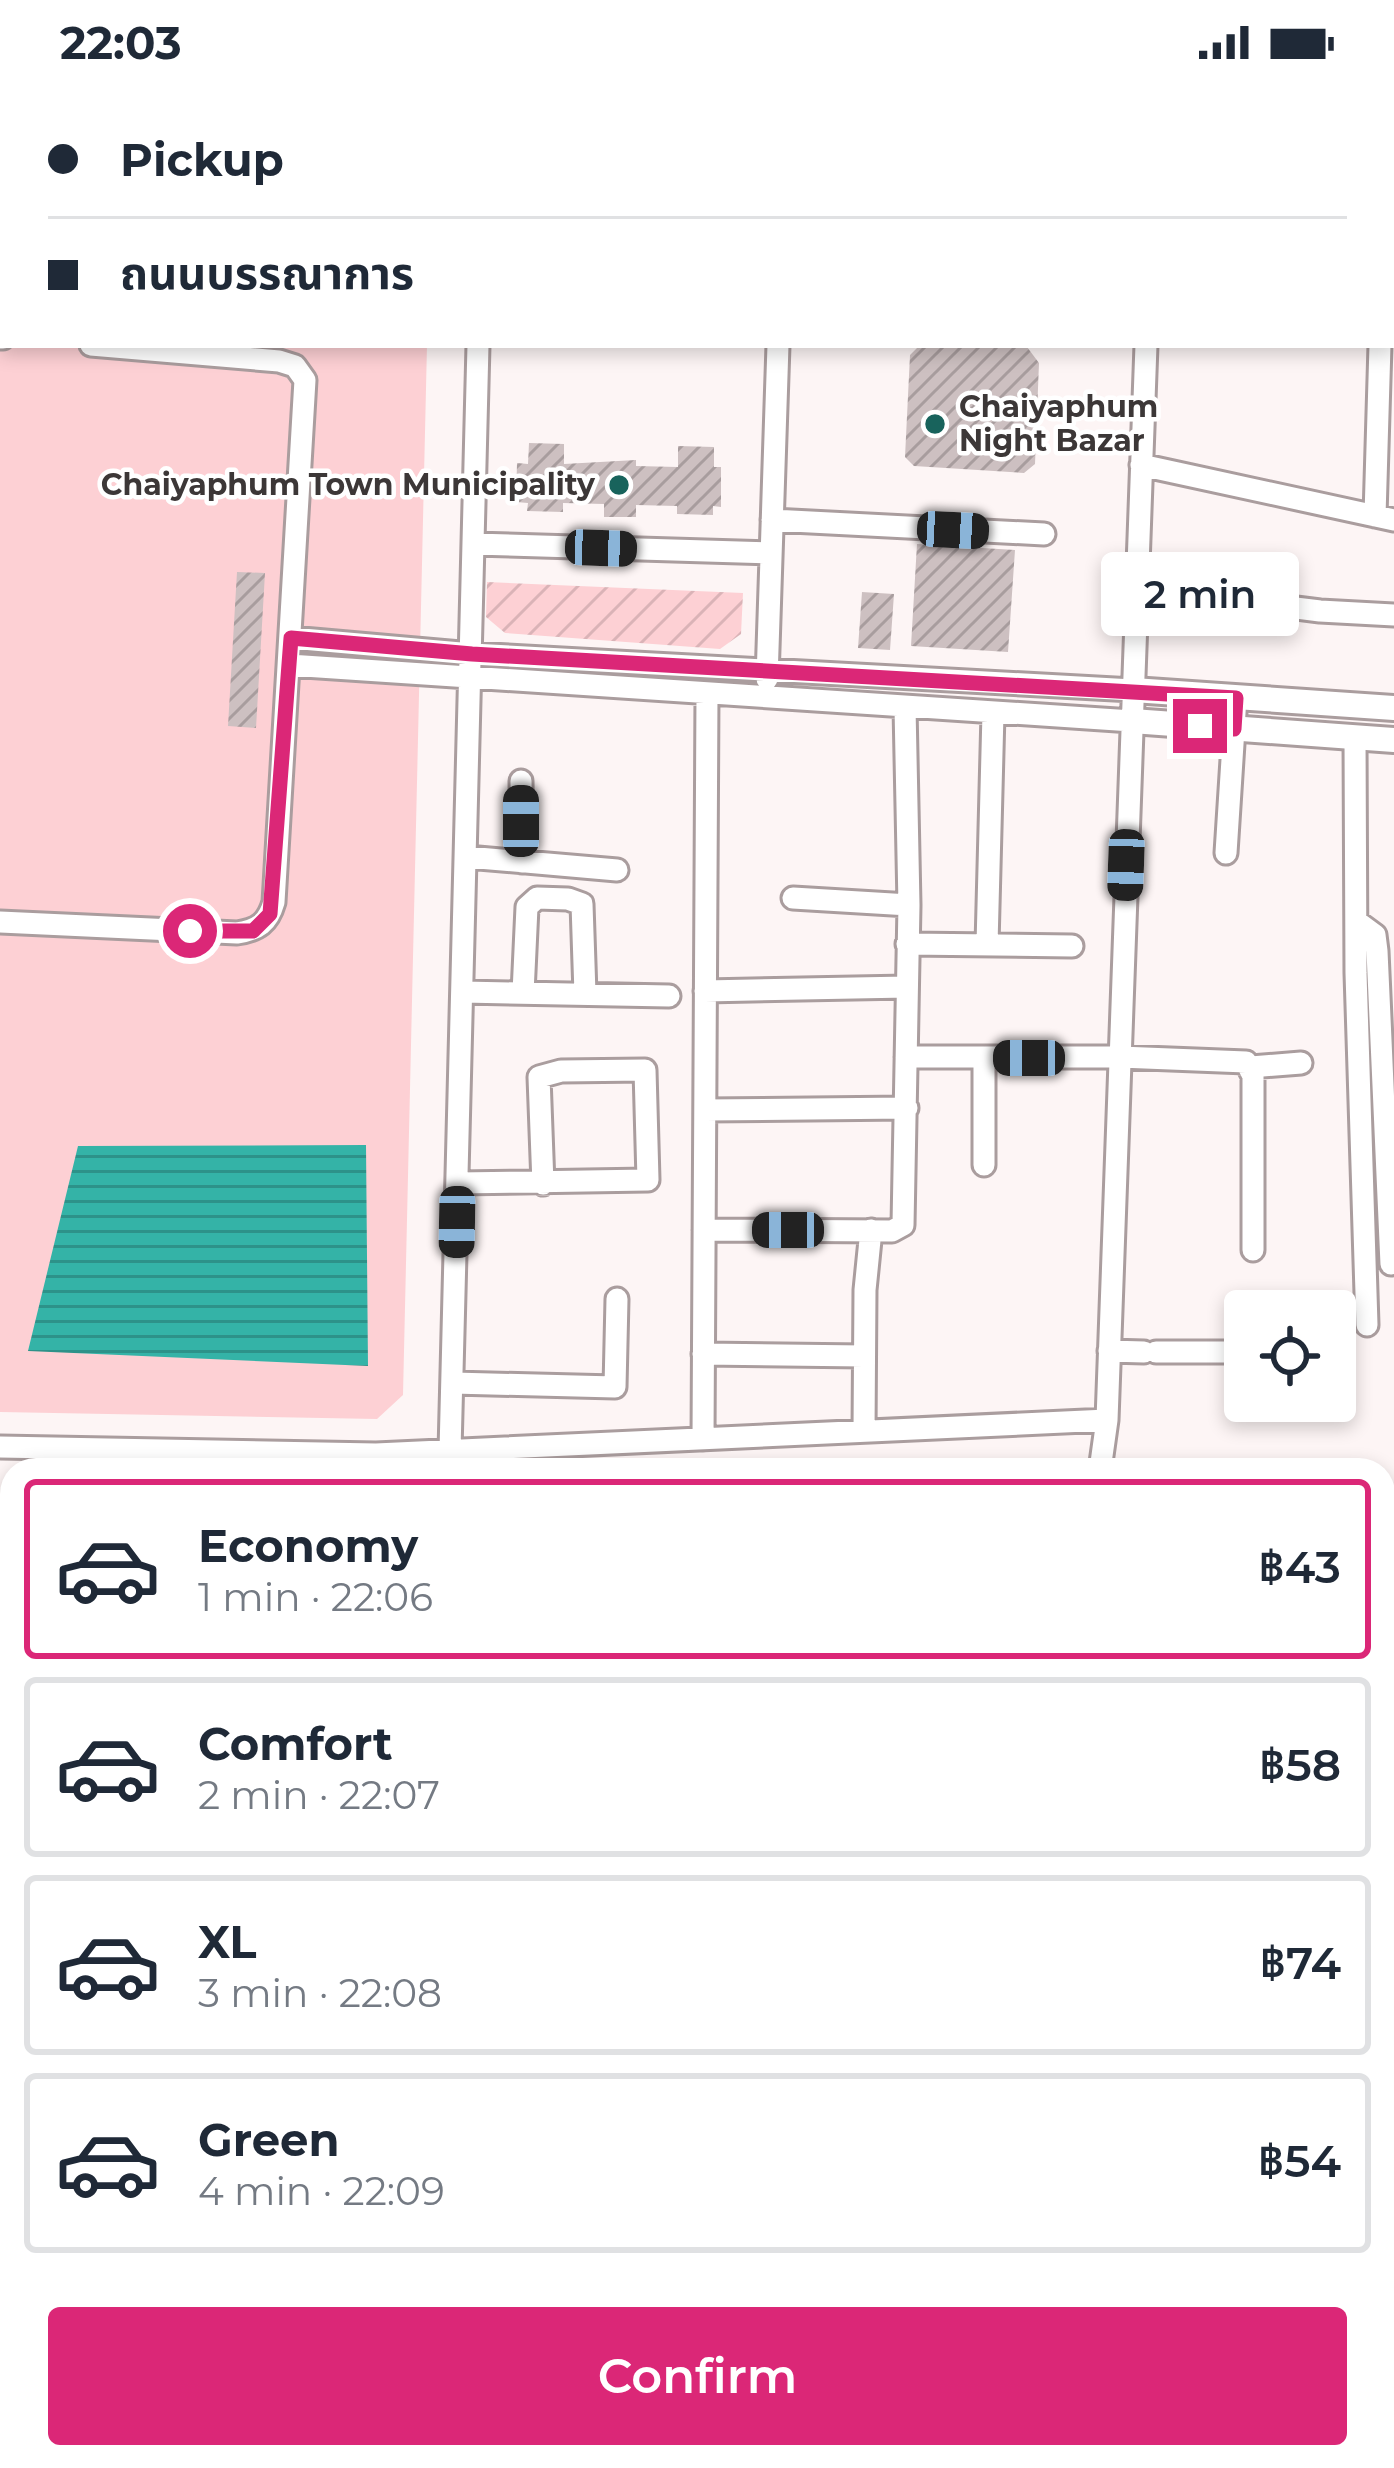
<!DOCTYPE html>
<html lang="en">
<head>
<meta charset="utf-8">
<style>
	:root { --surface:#fff; --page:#f2f2f3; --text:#1f2937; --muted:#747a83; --line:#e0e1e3; --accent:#db2777 }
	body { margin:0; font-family:Montserrat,"Noto Sans Thai",sans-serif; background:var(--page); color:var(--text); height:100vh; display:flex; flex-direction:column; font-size:45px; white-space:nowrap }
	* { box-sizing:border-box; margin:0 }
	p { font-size:39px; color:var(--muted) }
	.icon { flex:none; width:66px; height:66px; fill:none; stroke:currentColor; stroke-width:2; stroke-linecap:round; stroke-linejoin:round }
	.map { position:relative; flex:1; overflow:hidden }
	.panel { position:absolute; left:0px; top:1374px; width:1395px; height:1011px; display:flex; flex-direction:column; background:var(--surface); border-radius:36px 36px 0 0; box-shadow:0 6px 18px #0003 }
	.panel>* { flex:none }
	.hud { position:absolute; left:0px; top:0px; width:1395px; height:264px; box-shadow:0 6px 18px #0003; display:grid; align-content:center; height:264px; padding:0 48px; background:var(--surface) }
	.controls { position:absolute; left:1224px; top:1206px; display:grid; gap:24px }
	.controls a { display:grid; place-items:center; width:132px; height:132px; border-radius:12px; background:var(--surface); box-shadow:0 6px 18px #0003; font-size:60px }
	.end { position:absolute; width:54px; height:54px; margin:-27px; border:15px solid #db2777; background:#fff; box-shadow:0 0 0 6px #fff }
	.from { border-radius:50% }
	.bubble { position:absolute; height:84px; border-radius:12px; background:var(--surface); box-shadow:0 6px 18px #0003; font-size:39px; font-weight:600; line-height:84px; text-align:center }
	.car { position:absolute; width:36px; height:72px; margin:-36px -18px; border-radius:15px; box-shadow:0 0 9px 3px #0007; background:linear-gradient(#222 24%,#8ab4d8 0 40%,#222 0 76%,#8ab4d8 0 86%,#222 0) }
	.hud b { display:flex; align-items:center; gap:42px; height:114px; font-size:45px }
	.hud b+b { border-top:3px solid var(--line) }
	.hud i { width:30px; height:30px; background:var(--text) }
	ul { padding:21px 0 0; list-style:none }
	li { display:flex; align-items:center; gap:36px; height:180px; margin:0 24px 18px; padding:0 24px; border:6px solid var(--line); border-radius:12px }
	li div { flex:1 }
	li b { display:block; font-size:45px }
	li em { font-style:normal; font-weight:600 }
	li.current { border-color:var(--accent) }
	li>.icon { width:108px; height:108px; stroke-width:1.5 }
	.action { display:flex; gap:24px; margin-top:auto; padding:24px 48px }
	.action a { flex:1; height:138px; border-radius:12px; background:var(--accent); color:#fff; font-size:48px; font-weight:600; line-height:138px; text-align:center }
	.status { display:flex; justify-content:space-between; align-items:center; height:84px; padding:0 60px; background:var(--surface); direction:ltr }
	.status svg { height:33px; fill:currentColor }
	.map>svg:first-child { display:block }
</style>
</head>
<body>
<div class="status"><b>22:03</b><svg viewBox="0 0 49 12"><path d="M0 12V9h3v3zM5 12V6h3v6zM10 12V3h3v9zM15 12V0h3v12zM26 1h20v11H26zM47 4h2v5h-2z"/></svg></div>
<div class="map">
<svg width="1394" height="2384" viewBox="0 0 1394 2384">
	<defs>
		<pattern id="garden-furrows" width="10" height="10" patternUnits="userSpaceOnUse" patternTransform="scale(3)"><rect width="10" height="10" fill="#fdd0d4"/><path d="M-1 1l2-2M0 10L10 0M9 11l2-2" fill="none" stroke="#dab3b7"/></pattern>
		<pattern id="water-rules" width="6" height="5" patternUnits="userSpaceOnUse" patternTransform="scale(3)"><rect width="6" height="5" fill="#34b3a7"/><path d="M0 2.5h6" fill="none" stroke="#2d9289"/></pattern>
		<pattern id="building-hatch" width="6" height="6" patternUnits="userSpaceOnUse" patternTransform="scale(3)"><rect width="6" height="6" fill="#cdc0c1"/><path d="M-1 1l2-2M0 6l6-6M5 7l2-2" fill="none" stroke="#a89d9e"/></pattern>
	</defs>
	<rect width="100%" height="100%" fill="#fdf5f5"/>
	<path fill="url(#garden-furrows)" d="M487,498L743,509L741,550L720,565L505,549L486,533Z"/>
	<path fill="#fdd0d4" d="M0,214L3,261H427L403,1311L377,1335L0,1328Z"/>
	<path fill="url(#water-rules)" d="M366,1061L368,1282L28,1267L78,1062Z
		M0,2138L12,2139V2373H487L486,2384H0Z"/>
	<path fill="url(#building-hatch)" d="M920,261L1027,263L1039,279L1035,380L1024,389L914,382L905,373L910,271Z
		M529,359L564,360V380L636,376V382L678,383V362L714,363V383H721V423L713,422V431L677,430V422L636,421V433H604V420L563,419V428L527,427L528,419L516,418L517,379L528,380Z
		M917,460L1015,466L1008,568L911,562Z
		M237,488L265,489L256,644L228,642Z
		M862,508L894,510L890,566L858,564Z"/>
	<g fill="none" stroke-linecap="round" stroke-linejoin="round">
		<g stroke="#aa9d9e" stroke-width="27">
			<path id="minor" d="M77,0V3
				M1312,0V3
				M486,2L510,3
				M388,3L392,0
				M790,3L791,0
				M1155,3V0
				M1351,3L1392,2
				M1392,67H1394
				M0,165H3
				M0,254H3
				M1141,381L1394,436
				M1375,432L1380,261
				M772,436L1044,450
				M474,460L771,469
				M1137,504L1320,527L1394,531
				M291,554L472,570L1133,606
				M289,581L1132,637
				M767,595L778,261
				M1355,654L1356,889L1367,1241
				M521,697L522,778
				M1226,769L1236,613
				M467,773L617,786
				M793,814L909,821
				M1356,837L1375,851L1377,867L1391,1180
				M0,838L237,849C258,846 268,839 274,818L305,296L295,282L279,277L91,261
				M907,860L1072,862
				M987,861L993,629
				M705,907L907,903
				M463,908L669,912
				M523,909L527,823L537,814L568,815L582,820L585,910
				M906,973H1120L1246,978L1253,992V1166
				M984,974V1081
				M1251,983L1301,979
				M705,1026L907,1024
				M458,1099L648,1096L645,986L561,987L539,993L543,1100
				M704,1146L892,1147L903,1141L909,821L905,623
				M1109,1267L1144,1268
				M1156,1268H1245
				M703,1270L864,1272
				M453,1299L615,1303L617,1215
				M864,1347L865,1206L871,1146
				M703,1355L707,610
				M0,1363L376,1370L1107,1336
				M450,1367L478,261
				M1100,1386L1107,1336L1146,261
				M1383,1446L1394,1448
				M1383,1595L1394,1597
				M1383,1986L1394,1876
				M915,2376H1055
				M1156,2384V2373
				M1315,2384V2373"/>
		</g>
		<g stroke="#aa9d9e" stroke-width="30">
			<path id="major" d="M1133,606L1394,624
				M1132,637L1394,656"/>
		</g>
		<path stroke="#bab3b3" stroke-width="3" stroke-dasharray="12 6" stroke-linecap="butt" d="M1066,3V0"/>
		<use href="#minor" stroke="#fff" stroke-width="21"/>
		<use href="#major" stroke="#fff" stroke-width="24"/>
	</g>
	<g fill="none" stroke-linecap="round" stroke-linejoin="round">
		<path stroke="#db2777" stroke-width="15" d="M190,847H253L270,830L291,554L472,570L1236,614L1234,645L1200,642"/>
	</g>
	<g fill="#18635c" stroke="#fff" stroke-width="4.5">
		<circle cx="935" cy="340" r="12"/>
		<circle cx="619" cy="401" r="12"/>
	</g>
	<g text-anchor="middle" stroke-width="9" stroke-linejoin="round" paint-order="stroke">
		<g font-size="30" font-weight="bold" fill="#3c3737" stroke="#fff" text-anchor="start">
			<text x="959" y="333">Chaiyaphum<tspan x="959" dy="34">Night Bazar</tspan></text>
			<text x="595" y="411" text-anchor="end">Chaiyaphum Town Municipality</text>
		</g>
	</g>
</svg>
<div class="controls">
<a><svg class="icon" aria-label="locate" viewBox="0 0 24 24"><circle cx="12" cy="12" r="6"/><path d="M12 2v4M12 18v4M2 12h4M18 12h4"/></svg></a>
</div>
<i class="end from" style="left:190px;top:847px"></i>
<i class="end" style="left:1200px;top:642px"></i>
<div class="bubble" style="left:1101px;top:468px;width:198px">2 min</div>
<i class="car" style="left:953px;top:446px;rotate:93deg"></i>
<i class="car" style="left:601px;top:464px;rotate:92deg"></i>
<i class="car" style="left:521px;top:737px;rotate:0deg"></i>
<i class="car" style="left:1126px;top:781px;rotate:182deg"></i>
<i class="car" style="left:1029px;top:974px;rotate:270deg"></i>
<i class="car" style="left:457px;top:1138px;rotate:181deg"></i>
<i class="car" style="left:788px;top:1146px;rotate:270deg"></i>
<div class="hud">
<b><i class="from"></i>Pickup</b>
<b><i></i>ถนนบรรณาการ</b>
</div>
<section class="panel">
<ul>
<li class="current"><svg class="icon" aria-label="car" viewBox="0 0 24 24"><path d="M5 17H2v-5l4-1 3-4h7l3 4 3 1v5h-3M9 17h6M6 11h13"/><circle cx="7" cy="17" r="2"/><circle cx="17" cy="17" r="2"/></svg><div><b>Economy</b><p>1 min · 22:06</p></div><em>฿43</em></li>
<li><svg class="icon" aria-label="car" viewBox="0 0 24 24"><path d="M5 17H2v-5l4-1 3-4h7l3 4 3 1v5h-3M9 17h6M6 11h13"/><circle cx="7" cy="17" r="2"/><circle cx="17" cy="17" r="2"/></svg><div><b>Comfort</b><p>2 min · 22:07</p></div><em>฿58</em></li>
<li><svg class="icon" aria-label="car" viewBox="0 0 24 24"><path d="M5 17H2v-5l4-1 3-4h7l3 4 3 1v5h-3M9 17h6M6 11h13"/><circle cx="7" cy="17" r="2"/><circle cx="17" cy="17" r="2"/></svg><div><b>XL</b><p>3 min · 22:08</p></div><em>฿74</em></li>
<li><svg class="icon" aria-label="car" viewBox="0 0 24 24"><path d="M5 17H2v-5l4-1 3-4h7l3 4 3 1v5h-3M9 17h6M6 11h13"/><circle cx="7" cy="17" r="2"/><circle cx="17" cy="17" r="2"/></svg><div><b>Green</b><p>4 min · 22:09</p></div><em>฿54</em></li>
</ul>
<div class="action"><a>Confirm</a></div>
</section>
</div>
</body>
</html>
